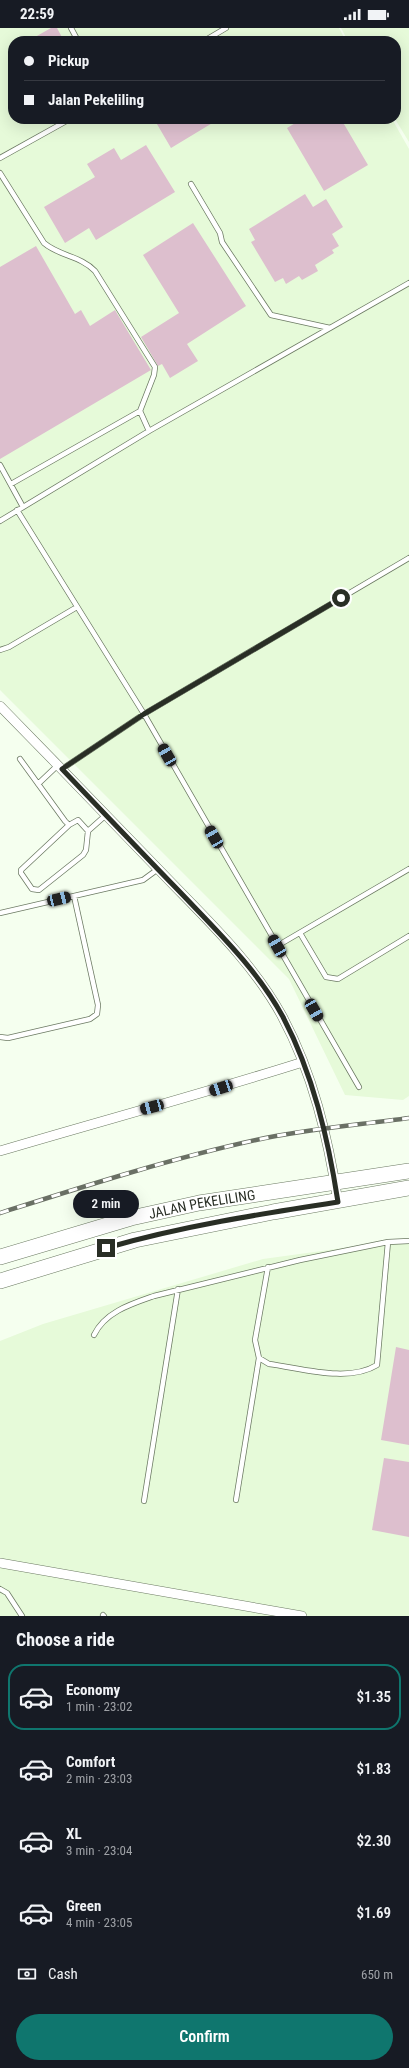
<!DOCTYPE html>
<html lang="en">
<head>
<meta charset="utf-8">
<style>
	:root { --surface:#171b24; --page:#242831; --text:#f1f3f6; --muted:#9ea1a6; --line:#363941; --accent:#0f766e }
	body { margin:0; font-family:"Roboto Condensed",sans-serif; background:var(--page); color:var(--text); height:100vh; display:flex; flex-direction:column; font-size:15px; white-space:nowrap }
	* { box-sizing:border-box; margin:0 }
	p { font-size:13px; color:var(--muted) }
	.icon { flex:none; width:22px; height:22px; fill:none; stroke:currentColor; stroke-width:2; stroke-linecap:round; stroke-linejoin:round }
	.map { position:relative; height:1588px; overflow:hidden }
	.details { display:flex; flex-direction:column; background:var(--surface); flex:1 }
	.details>* { flex:none }
	.top-card { position:absolute; left:8px; top:8px; width:393px; height:88px; border-radius:16px; box-shadow:0 4px 16px #0002; display:grid; align-content:center; height:88px; padding:0 16px; background:var(--surface) }
	.end { position:absolute; width:18px; height:18px; margin:-9px; border:5px solid #292e25; background:#fff; box-shadow:0 0 0 2px #fff }
	.from { border-radius:50% }
	.bubble { position:absolute; height:28px; border-radius:14px; background:var(--surface); box-shadow:0 4px 16px #0002; font-size:13px; font-weight:600; line-height:28px; text-align:center }
	.car { position:absolute; width:12px; height:24px; margin:-12px -6px; border-radius:5px; box-shadow:0 0 3px 1px #0007; background:linear-gradient(#222 24%,#8ab4d8 0 40%,#222 0 76%,#8ab4d8 0 86%,#222 0) }
	.top-card b { display:flex; align-items:center; gap:14px; height:38px; font-size:15px }
	.top-card b+b { border-top:1px solid var(--line) }
	.top-card i { width:10px; height:10px; background:var(--text) }
	ul { padding:0; list-style:none }
	li { display:flex; align-items:center; gap:12px; height:66px; margin:0 8px 6px; padding:0 8px; border:2px solid transparent; border-radius:16px }
	li div { flex:1 }
	li b { display:block; font-size:15px }
	li em { font-style:normal; font-weight:600 }
	li.on { border-color:var(--accent) }
	li>.icon { width:36px; height:36px; stroke-width:1.5 }
	h2 { padding:0 16px; font-size:18px; line-height:48px }
	.pay { display:flex; align-items:center; gap:10px; height:44px; padding:0 16px; font-size:15px }
	.pay p { margin-inline-start:auto }
	.action { display:flex; gap:8px; margin-top:auto; padding:8px 16px }
	.action a { flex:1; height:46px; border-radius:24px; background:var(--accent); color:#fff; font-size:16px; font-weight:600; line-height:46px; text-align:center }
	.status { display:flex; justify-content:space-between; align-items:center; height:28px; padding:0 20px; background:var(--surface); direction:ltr }
	.status svg { height:11px; fill:currentColor }
	.map>svg:first-child { display:block }
</style>
</head>
<body>
<div class="status"><b>22:59</b><svg viewBox="0 0 49 12"><path d="M0 12V9h3v3zM5 12V6h3v6zM10 12V3h3v9zM15 12V0h3v12zM26 1h20v11H26zM47 4h2v5h-2z"/></svg></div>
<div class="map">
<svg width="409" height="1588" viewBox="0 0 409 1588">
	<rect width="100%" height="100%" fill="#f5ffef"/>
	<path fill="#e6fad9" d="M0,0H339L346,13H13V91H392L409,121V1068L403,1072L345,1067L289,951L0,662Z
		M341,0H409V114L395,91L396,13H348Z
		M409,1211V1588H0V1313L43,1296L263,1231Z"/>
	<path fill="#ddbfce" d="M51,0H57L64,13H28Z
		M154,91H219L171,120Z
		M302,91H341L368,137L324,163L287,100Z
		M146,117L175,164L96,212L89,200L65,215L44,179L95,149L87,136L114,120L121,132Z
		M305,166L313,179L326,171L343,199L332,206L339,218L332,222L334,225L315,237L318,243L302,252L299,248L286,256L283,250L275,254L251,214L255,212L249,201Z
		M193,195L246,278L187,316L198,333L170,350L162,336L158,338L141,309L179,285L143,227Z
		M36,218L75,286L81,282L90,298L115,282L151,342L0,431V239Z
		M396,1319L409,1322V1417L381,1412Z
		M384,1430L409,1434V1509L372,1502Z"/>
	<g fill="none" stroke-linecap="round" stroke-linejoin="round">
		<g stroke="#6c7a63" stroke-width="6">
			<path id="service" d="M71,0L78,13
				M204,13L226,0
				M0,130L70,91
				M0,145L44,215C59,228 81,228 95,243L155,339L154,347L140,383L11,456
				M191,156L220,205L222,214L271,287L330,300
				M140,383L149,403
				M0,437L23,479
				M17,482L144,686L359,1059
				M0,493L149,403L409,255
				M0,622L9,619L77,579
				M20,731L65,793L69,797L78,792L88,803
				M62,741L144,686L409,530
				M38,756L58,737
				M69,797L21,842V845L32,861L39,862L83,827L86,822L88,803L106,787
				M0,885L143,852L158,841
				M300,905L326,949L338,951L409,908
				M277,918L409,841
				M0,1009L8,1010L90,991L97,986L98,977L74,868
				M268,1239L255,1312L259,1330L269,1336C301,1340 348,1355 377,1337L388,1214
				M94,1307C105,1284 131,1276 154,1268L300,1232L388,1214L409,1213
				M236,1472L259,1330
				M144,1473L178,1261
				M0,1561L7,1565L22,1588
				M103,1587L104,1588"/>
		</g>
		<g stroke="#6c7a63" stroke-width="10">
			<path id="minor" d="M0,678C54,733 108,789 161,844C204,889 252,933 282,988C313,1045 328,1110 338,1174
				M0,1123C101,1093 202,1066 303,1034
				M0,1535L302,1588"/>
		</g>
		<g stroke="#6c7a63" stroke-width="16">
			<g id="primary">
				<path id="s1" d="M0,1229L131,1190L199,1175L409,1143"/>
				<path d="M0,1253L135,1212L273,1184L409,1160"/>
			</g>
		</g>
		<use href="#service" stroke="#fff" stroke-width="4.5"/>
		<use href="#minor" stroke="#fff" stroke-width="9"/>
		<use href="#primary" stroke="#fff" stroke-width="15"/>
		<g stroke="#6a7065" stroke-width="4.5">
			<path id="rail" d="M0,1185C85,1158 169,1131 256,1112C306,1101 358,1097 409,1090"/>
		</g>
		<use href="#rail" stroke="#fff" stroke-width="3" stroke-dasharray="9" stroke-linecap="butt"/>
	</g>
	<g fill="none" stroke-linecap="round" stroke-linejoin="round">
		<path stroke="#292e25" stroke-width="5" d="M106,1220C182,1198 260,1186 338,1174C328,1110 313,1046 283,989C257,941 216,902 179,863C140,823 101,782 62,741L144,686L341,570"/>
	</g>
	<g text-anchor="middle" stroke-width="4" stroke-linejoin="round" paint-order="stroke">
		<g font-size="14" fill="#292e25" stroke="#fff">
			<text dy="5" stroke="none"><textPath href="#s1" startOffset="209">JALAN PEKELILING</textPath></text>
		</g>
	</g>
</svg>
<i class="end from" style="left:341px;top:570px"></i>
<i class="end" style="left:106px;top:1220px"></i>
<div class="bubble" style="left:73px;top:1162px;width:66px">2 min</div>
<i class="car" style="left:167px;top:727px;rotate:330deg"></i>
<i class="car" style="left:214px;top:809px;rotate:330deg"></i>
<i class="car" style="left:59px;top:871px;rotate:77deg"></i>
<i class="car" style="left:277px;top:918px;rotate:330deg"></i>
<i class="car" style="left:314px;top:982px;rotate:150deg"></i>
<i class="car" style="left:221px;top:1060px;rotate:252deg"></i>
<i class="car" style="left:152px;top:1079px;rotate:255deg"></i>
<div class="top-card">
<b><i class="from"></i>Pickup</b>
<b><i></i>Jalan Pekeliling</b>
</div>
</div>
<section class="details">
<h2>Choose a ride</h2>
<ul>
<li class="on"><svg class="icon" aria-label="car" viewBox="0 0 24 24"><path d="M5 17H2v-5l4-1 3-4h7l3 4 3 1v5h-3M9 17h6M6 11h13"/><circle cx="7" cy="17" r="2"/><circle cx="17" cy="17" r="2"/></svg><div><b>Economy</b><p>1 min · 23:02</p></div><em>$1.35</em></li>
<li><svg class="icon" aria-label="car" viewBox="0 0 24 24"><path d="M5 17H2v-5l4-1 3-4h7l3 4 3 1v5h-3M9 17h6M6 11h13"/><circle cx="7" cy="17" r="2"/><circle cx="17" cy="17" r="2"/></svg><div><b>Comfort</b><p>2 min · 23:03</p></div><em>$1.83</em></li>
<li><svg class="icon" aria-label="car" viewBox="0 0 24 24"><path d="M5 17H2v-5l4-1 3-4h7l3 4 3 1v5h-3M9 17h6M6 11h13"/><circle cx="7" cy="17" r="2"/><circle cx="17" cy="17" r="2"/></svg><div><b>XL</b><p>3 min · 23:04</p></div><em>$2.30</em></li>
<li><svg class="icon" aria-label="car" viewBox="0 0 24 24"><path d="M5 17H2v-5l4-1 3-4h7l3 4 3 1v5h-3M9 17h6M6 11h13"/><circle cx="7" cy="17" r="2"/><circle cx="17" cy="17" r="2"/></svg><div><b>Green</b><p>4 min · 23:05</p></div><em>$1.69</em></li>
</ul>
<div class="pay"><svg class="icon" aria-label="cash" viewBox="0 0 24 24"><path d="M3 7h18v10H3z"/><circle cx="12" cy="12" r="2"/></svg>Cash<p>650 m</p></div>
<div class="action"><a>Confirm</a></div>
</section>
</body>
</html>
